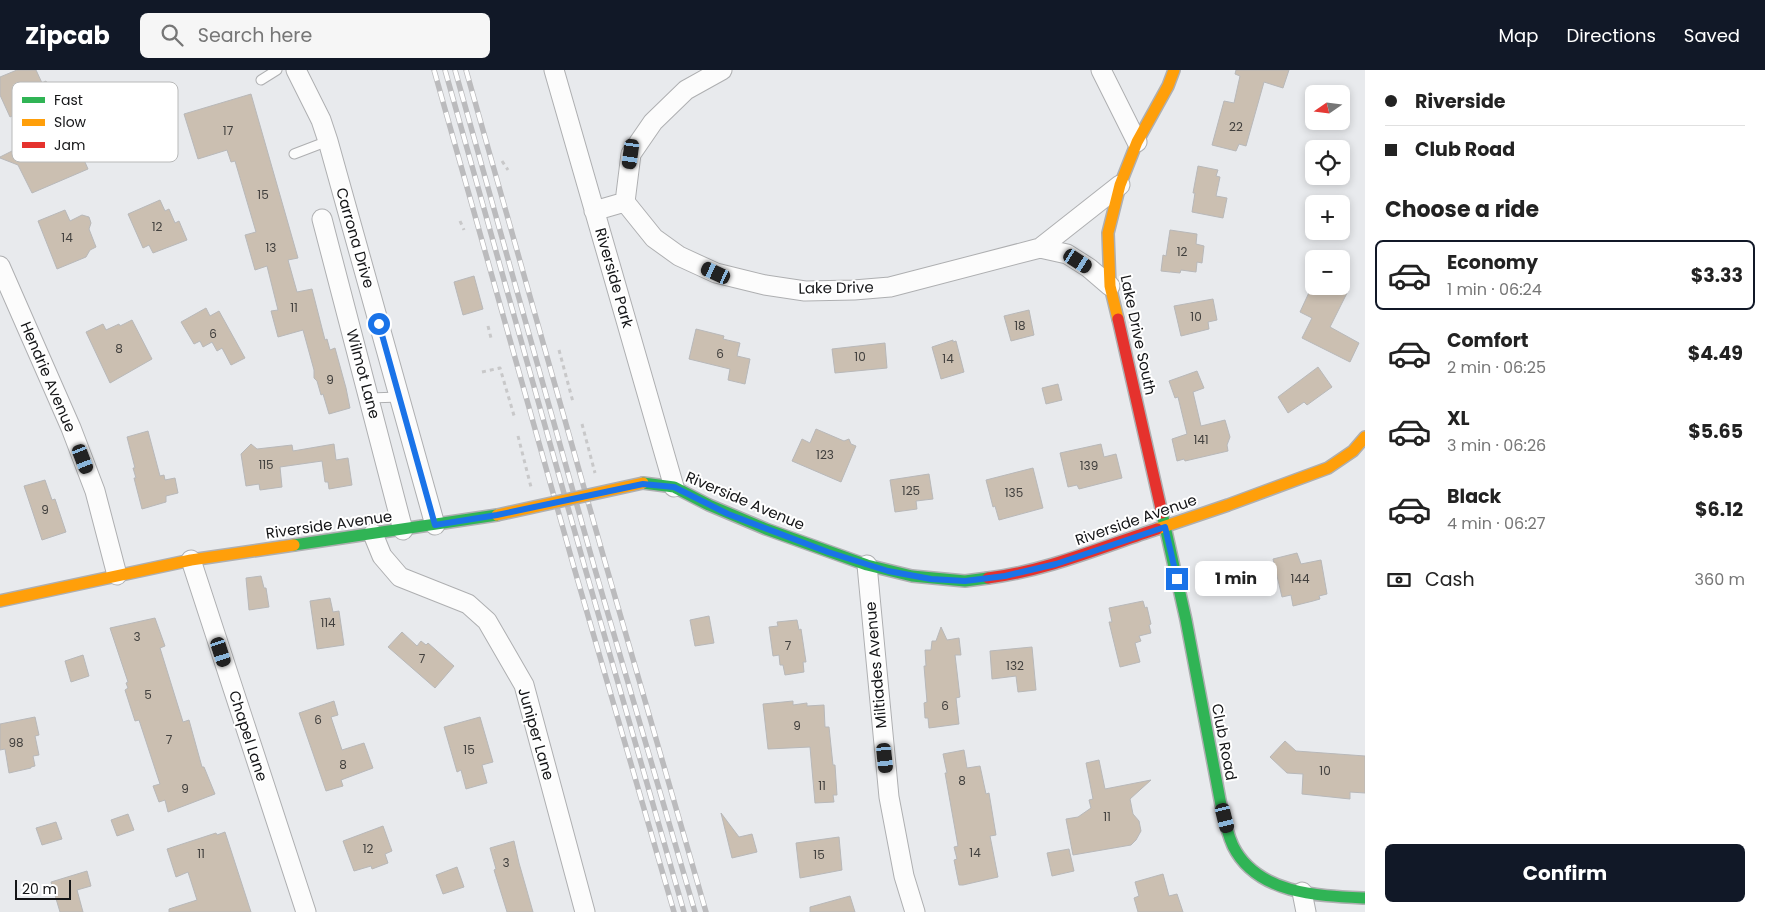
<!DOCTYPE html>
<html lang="en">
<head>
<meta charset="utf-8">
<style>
	:root { --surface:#fff; --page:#f6f6f6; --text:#222; --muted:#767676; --line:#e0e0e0; --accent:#111827 }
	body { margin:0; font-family:Poppins,sans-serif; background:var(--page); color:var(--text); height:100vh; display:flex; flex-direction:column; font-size:19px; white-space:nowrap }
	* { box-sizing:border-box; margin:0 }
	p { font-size:16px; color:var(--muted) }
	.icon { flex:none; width:28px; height:28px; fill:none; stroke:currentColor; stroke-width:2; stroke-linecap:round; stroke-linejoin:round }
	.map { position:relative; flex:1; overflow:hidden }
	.side { display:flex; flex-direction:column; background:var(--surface); width:400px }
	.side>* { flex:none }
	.banner { display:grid; align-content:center; height:110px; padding:0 20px; background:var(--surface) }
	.needle { width:32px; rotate:256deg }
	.tools { position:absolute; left:1305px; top:15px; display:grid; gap:10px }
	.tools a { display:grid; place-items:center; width:45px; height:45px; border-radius:8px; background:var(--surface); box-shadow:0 2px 8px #0003; font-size:25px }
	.scale { position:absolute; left:15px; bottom:12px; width:56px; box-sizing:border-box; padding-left:5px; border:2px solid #141517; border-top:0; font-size:14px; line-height:18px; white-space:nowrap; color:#141517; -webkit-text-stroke:4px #fff; paint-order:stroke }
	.end { position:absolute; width:22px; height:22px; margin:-11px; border:6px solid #1a73e8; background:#fff; box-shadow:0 0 0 2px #fff }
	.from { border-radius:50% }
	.bubble { position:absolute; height:35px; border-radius:8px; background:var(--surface); box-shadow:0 2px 8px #0003; font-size:16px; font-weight:700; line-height:35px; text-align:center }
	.car { position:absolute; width:15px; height:30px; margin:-15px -8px; border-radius:6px; box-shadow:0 0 4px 1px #0007; background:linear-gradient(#222 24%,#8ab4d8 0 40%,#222 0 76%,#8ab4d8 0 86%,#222 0) }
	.banner b { display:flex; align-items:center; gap:18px; height:48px; font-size:19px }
	.banner b+b { border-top:1px solid var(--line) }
	.banner i { width:12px; height:12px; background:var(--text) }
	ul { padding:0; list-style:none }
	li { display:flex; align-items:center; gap:15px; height:70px; margin:0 10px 8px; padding:0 10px; border:2px solid transparent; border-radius:8px }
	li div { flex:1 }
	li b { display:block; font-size:19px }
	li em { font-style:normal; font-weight:700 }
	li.selected { border-color:var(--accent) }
	li>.icon { width:45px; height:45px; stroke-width:1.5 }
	h2 { padding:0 20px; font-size:22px; line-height:60px }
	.pay { display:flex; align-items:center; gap:12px; height:55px; padding:0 20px; font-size:19px }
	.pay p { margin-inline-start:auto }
	.action { display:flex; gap:10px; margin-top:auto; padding:10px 20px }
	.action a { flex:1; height:58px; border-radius:8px; background:var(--accent); color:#fff; font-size:20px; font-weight:700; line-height:58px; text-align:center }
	header { display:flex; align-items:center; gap:30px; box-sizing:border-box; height:70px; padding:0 25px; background:var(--accent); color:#fff }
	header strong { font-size:24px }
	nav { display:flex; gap:28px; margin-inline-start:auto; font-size:18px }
	.search { width:350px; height:45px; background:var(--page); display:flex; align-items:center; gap:12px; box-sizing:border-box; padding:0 18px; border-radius:8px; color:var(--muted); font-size:19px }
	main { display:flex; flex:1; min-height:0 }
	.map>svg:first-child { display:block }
</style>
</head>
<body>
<header>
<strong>Zipcab</strong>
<div class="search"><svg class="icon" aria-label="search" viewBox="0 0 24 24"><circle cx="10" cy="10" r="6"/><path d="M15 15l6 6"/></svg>Search here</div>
<nav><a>Map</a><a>Directions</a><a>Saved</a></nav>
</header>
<main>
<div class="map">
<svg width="1365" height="842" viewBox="0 0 1365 842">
	<rect width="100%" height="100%" fill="#e8eaed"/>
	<path fill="#cbbfb1" stroke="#b8b8b9" d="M17,0H36L42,13L46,11L54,27L49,30L62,60L66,59L72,72L82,68L88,81L81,83L88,99L32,123L18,95L0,88V87L24,75L12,46L10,47L0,25V7Z
		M1236,0H1289L1283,18L1264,12L1246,76L1239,74L1236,81L1212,75L1224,31L1234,33L1240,6L1235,4Z
		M251,24L298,188L288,190L297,222L312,219L325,270L327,269L330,280L335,278L346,318L350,338L329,344L323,324L321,325L317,311L314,308V300L303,260L278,267L271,241L278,240L267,196L255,200L245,165L256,162L235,91L231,92L227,80L198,89L184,44Z
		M1198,96L1218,100L1216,106L1220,107L1216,126L1227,128L1223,148L1192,142L1195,123H1193Z
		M160,130L165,141L169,139L175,153L179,151L187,170L153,183L149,175L143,178L128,144Z
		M65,140L70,151L82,145L89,147L91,153L89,159L96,177L90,180L86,187L57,199L38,151Z
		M1170,160L1197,164L1196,174L1204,176L1202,193L1197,192L1196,202L1181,200L1180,203L1161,201L1163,185L1166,186Z
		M474,206L483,239L463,245L454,212Z
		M1312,216H1339L1348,221L1330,257L1359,273L1350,292L1302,268L1312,248L1300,242Z
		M1213,229L1217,250L1208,252L1209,259L1181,266L1174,236Z
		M206,238L210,246L219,241L245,288L231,295L222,278L217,281L212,272L203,277L200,271L194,274L181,252Z
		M1029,240L1034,265L1011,271L1004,246Z
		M132,250L152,289L110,313L86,262L103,254L106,260L119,254L120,256Z
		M696,259L724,266L723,269L740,273L737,286L750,289L745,314L728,310L730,299L689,289Z
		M953,270V272L956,271L964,302L941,309L932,277Z
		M885,273L887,298L835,303L832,279Z
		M1318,297L1332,317L1307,335L1304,332L1288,343L1278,327Z
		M1197,301L1204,318L1193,322L1201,356L1225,350L1230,367L1227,375L1228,381L1185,391L1184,389L1177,391L1172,369L1187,364L1178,327L1175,328L1169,311Z
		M1058,314L1062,330L1046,334L1042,318Z
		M816,359L844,371L849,369L851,374L856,376L841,412L792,391L802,369L810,373Z
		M148,361L160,406L164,405L165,410L175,408L178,423L166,426V432L142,439L134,408H136L133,398H135L127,367Z
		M251,374L257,379L292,375L293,381L334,374L336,390L348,388L352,415L329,419L328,412H325L322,391L280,397L282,417L260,420L259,414L246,416L241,384Z
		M1101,374L1104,387L1116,384L1122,408L1079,419L1077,415L1068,417L1060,383Z
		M1033,398L1043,438L999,450L995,436L993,437L986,410Z
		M929,404L933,429L916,431L917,439L895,442L890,410Z
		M45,410L52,430L55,429L66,462L42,470L24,416Z
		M1297,483L1301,494L1321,490L1327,524L1319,526L1320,529L1313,531L1293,536L1291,525L1282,527L1273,489Z
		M261,506L264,518H266L269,537L249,540L246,508Z
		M330,528L333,542L339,541L344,575L317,579L310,531Z
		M1143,531L1145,538L1147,537L1151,554L1149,555L1151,563L1139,566L1141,571L1135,573L1140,592L1120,597L1109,552H1112L1109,538Z
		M709,546L714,573L695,576L690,550Z
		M155,548L165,576L160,578L183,652L189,650L202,697H204L215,724L168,742L165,730L159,732L153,716L160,714L139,650L135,651L125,620L128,618L126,613L128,612L110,558Z
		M797,550L799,560L801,559L806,592H803L804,602L785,605L783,595H780L779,585L773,586L769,557L778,556L777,552Z
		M941,557L947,570L959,568L961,585H955L960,627L956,628L959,654L929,658L928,648H925L924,633L927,632L924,596H926L925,580H931L932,571H936Z
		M402,562L417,576L421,571L426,575L428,573L454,596L435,618L388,577Z
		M1032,577L1036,620L1018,622L1016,606L992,609L990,581Z
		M83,585L89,606L71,612L65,591Z
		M334,631L338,645L331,647L342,680L364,673L373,698L341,710L343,716L326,721L299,643Z
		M793,631V635L807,633V636L824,635L825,657H829L833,695H835L837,725H833L834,732L815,733L810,677L768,679L763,634Z
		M35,647L39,665L35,666L39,685L33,686L35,696L31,697V698L9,703L5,679L0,680V654Z
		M480,647L493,692L482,695L487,713L466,719L461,700L457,702L444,657Z
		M1285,671L1296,681L1365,686V723L1350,722V729L1302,724L1303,704L1287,703L1270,687Z
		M964,680L967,698L980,696L986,724L989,723L996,765L990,766L998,807L963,815H959L954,790L957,789L954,777L958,776L945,703H947L943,684Z
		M1099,690L1105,719L1151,710L1130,729L1133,744L1139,751L1141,761L1136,770L1131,775L1073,785L1066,749L1078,747L1091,738L1089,730L1093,729L1086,693Z
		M721,743L739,767L752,764L757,782L732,788Z
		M128,744L134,760L117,766L111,750Z
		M56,752L62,769L42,775L36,758Z
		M383,756L392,781L385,784L388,793L372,799L371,796L354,801L343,771Z
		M225,762L251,842H169V839L197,830L188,802L176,807L167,779L216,763L217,765Z
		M839,767L842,800L800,808L796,773Z
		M514,771L519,793L533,842H507L494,800L496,799L490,778Z
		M1069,779L1074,801L1052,806L1047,783Z
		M457,797L464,817L443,824L436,805Z
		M87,801L91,816L77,820L83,842H60L51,812Z
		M1163,804L1169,826L1177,824L1183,842H1138L1134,828L1139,826L1135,812Z
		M850,826L855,842H810V837Z"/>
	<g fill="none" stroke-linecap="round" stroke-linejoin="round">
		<g stroke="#aeafb1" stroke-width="11">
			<path id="lane" d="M261,10L277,0
				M294,84L328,71
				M369,328L400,327"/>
		</g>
		<g stroke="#aeafb1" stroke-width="21">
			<path id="street" d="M296,0L321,50L328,71L435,455
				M554,0L674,417
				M1101,0L1137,72
				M625,132L654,168L679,186L716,203L765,215L805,221L854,220L890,217L1040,178L1120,115
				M594,141L625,132L631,84L653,52L686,20L722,0
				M322,149L403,460
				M1040,178L1067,184L1089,198L1110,216
				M0,196L71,358L95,421L117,505
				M373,464L382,486L400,507L468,534L487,551L524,615L585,842
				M191,490L306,842
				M867,495L889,727L904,806L915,842
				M1302,822L1306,842"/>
		</g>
		<g stroke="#aeafb1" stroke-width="14">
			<path id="fast" d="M643,413L674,417L709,435L766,459L867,495L912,506L965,511L988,508
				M1162,443L1186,550L1221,735C1224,749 1227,763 1233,776C1257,824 1318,826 1365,828
				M294,475L497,445"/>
		</g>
		<g stroke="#aeafb1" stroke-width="14">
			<path id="slow" d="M1118,249L1110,216L1108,163L1120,115L1137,72L1168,16L1174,0
				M1157,459L1228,435L1328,398L1353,381L1365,367
				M0,531L191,490L294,475"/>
		</g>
		<g stroke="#aeafb1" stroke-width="14">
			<path id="jam" d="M1118,249L1162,443
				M988,508C1046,501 1102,477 1157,459"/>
		</g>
		<path stroke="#c8c8c9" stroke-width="3" stroke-dasharray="4 4" stroke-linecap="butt" d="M502,91L508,100
			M460,151L464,160
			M488,256L491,268L494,267
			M559,280L573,332
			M482,302L500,298L515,349
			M582,354L595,403
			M518,366L531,417"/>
		<use href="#lane" stroke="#fcfcfc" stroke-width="9"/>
		<use href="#street" stroke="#fcfcfc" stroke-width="19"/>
		<use href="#fast" stroke="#30b455" stroke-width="11"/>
		<use href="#slow" stroke="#ff9f0a" stroke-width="11"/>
		<use href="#jam" stroke="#e5322d" stroke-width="11"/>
		<g stroke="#bbbbbd" stroke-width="5.5">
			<path id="rail" d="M434,0L575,501L674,842
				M445,0L585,498L684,842
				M455,0L594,496L695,842
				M466,0L605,492L706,842"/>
		</g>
		<use href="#rail" stroke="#fff" stroke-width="4" stroke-dasharray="11" stroke-linecap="butt"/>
		<g stroke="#aeafb1" stroke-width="14" stroke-linecap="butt">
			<path id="slow-bridge" d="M497,445L643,413"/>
		</g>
		<use href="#slow-bridge" stroke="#ff9f0a" stroke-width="11"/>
	</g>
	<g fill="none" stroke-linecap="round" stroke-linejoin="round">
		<path stroke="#1a73e8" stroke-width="6" d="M379,254L435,455L497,445L643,414L674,417L728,444L828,482L888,501L931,509L965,511L1005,506L1056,494L1165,457L1177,509"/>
	</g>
	<g text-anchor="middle" stroke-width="4" stroke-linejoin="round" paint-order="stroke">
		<g font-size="12" fill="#42403e">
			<text x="1236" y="61">22</text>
			<text x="228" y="65">17</text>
			<text x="263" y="129">15</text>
			<text x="157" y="161">12</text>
			<text x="67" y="172">14</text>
			<text x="271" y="182">13</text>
			<text x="1182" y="186">12</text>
			<text x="294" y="242">11</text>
			<text x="1196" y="251">10</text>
			<text x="1020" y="260">18</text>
			<text x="213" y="268">6</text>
			<text x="119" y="283">8</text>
			<text x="720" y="288">6</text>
			<text x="860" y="291">10</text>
			<text x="948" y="293">14</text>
			<text x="330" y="314">9</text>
			<text x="1201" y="374">141</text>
			<text x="825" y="389">123</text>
			<text x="266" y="399">115</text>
			<text x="1089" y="400">139</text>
			<text x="911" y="425">125</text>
			<text x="1014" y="427">135</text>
			<text x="45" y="444">9</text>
			<text x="1300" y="513">144</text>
			<text x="328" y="557">114</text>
			<text x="137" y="571">3</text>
			<text x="788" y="580">7</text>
			<text x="422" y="593">7</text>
			<text x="1015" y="600">132</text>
			<text x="148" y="629">5</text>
			<text x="945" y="640">6</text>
			<text x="318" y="654">6</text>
			<text x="797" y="660">9</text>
			<text x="169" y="674">7</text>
			<text x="16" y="677">98</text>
			<text x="469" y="684">15</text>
			<text x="343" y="699">8</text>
			<text x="1325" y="705">10</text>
			<text x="962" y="715">8</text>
			<text x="822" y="720">11</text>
			<text x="185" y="723">9</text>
			<text x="1107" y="751">11</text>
			<text x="368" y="783">12</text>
			<text x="975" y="787">14</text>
			<text x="201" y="788">11</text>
			<text x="819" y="789">15</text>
			<text x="506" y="797">3</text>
		</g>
		<g font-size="15" fill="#141517" stroke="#fff">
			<text transform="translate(355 168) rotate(74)" y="5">Carrona Drive</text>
			<text transform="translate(614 208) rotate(74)" y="5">Riverside Park</text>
			<text transform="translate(836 218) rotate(-1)" y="5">Lake Drive</text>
			<text transform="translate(1138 265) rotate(78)" y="5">Lake Drive South</text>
			<text transform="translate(363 304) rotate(75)" y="5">Wilmot Lane</text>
			<text transform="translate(48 307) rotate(67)" y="5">Hendrie Avenue</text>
			<text transform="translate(745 431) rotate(23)" y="5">Riverside Avenue</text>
			<text transform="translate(1136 450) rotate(-19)" y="5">Riverside Avenue</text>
			<text transform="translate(329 455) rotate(-8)" y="5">Riverside Avenue</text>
			<text transform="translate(876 595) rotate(-95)" y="5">Miltiades Avenue</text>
			<text transform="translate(536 664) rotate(74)" y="5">Juniper Lane</text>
			<text transform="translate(248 666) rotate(72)" y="5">Chapel Lane</text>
			<text transform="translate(1224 672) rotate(79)" y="5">Club Road</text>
		</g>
	</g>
	<rect x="12" y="12" width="166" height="80" rx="8" fill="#fff" stroke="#b8b9b9" stroke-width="1"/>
	<rect x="22" y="27" width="23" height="6" fill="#30b455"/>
	<rect x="22" y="49" width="23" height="7" fill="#ff9f0a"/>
	<rect x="22" y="72" width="23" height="6" fill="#e5322d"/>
	<g font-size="14" fill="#141517">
		<text x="54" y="35">Fast</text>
		<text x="54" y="57">Slow</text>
		<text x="54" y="80">Jam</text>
	</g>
</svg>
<div class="tools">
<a><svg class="needle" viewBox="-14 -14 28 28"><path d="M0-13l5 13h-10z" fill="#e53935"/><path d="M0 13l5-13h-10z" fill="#767676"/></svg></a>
<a><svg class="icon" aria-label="locate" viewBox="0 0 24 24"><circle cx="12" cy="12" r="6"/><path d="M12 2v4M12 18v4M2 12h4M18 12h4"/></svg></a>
<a>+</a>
<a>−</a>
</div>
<div class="scale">20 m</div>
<i class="end from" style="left:379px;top:254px"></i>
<i class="end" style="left:1177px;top:509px"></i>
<div class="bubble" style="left:1195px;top:491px;width:82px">1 min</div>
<i class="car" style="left:631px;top:84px;rotate:188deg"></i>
<i class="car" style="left:1078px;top:191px;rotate:123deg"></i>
<i class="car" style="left:716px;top:203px;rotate:295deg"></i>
<i class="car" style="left:83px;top:389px;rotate:159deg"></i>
<i class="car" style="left:221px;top:582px;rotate:162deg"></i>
<i class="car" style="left:885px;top:688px;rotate:174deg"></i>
<i class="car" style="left:1225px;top:748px;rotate:166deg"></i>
</div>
<section class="side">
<div class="banner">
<b><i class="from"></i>Riverside</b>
<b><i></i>Club Road</b>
</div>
<h2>Choose a ride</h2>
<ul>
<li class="selected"><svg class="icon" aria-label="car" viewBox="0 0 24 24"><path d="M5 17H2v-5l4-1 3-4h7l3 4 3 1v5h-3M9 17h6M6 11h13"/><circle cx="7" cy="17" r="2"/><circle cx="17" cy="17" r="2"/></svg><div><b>Economy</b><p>1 min · 06:24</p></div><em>$3.33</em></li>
<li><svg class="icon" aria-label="car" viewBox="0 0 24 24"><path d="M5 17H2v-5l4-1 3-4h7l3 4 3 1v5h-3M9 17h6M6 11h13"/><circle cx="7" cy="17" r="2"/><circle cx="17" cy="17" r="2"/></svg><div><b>Comfort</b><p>2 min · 06:25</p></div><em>$4.49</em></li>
<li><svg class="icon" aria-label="car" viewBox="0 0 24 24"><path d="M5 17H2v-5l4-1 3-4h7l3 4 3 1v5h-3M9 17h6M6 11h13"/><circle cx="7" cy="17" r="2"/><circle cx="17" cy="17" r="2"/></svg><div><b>XL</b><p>3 min · 06:26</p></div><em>$5.65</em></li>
<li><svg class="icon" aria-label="car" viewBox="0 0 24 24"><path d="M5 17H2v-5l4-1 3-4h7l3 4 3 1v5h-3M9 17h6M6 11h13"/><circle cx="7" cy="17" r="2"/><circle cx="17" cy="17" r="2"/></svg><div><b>Black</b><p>4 min · 06:27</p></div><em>$6.12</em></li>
</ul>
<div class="pay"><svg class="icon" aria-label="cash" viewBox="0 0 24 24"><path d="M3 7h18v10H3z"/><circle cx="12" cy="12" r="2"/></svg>Cash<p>360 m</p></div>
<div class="action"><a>Confirm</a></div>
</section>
</main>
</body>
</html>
